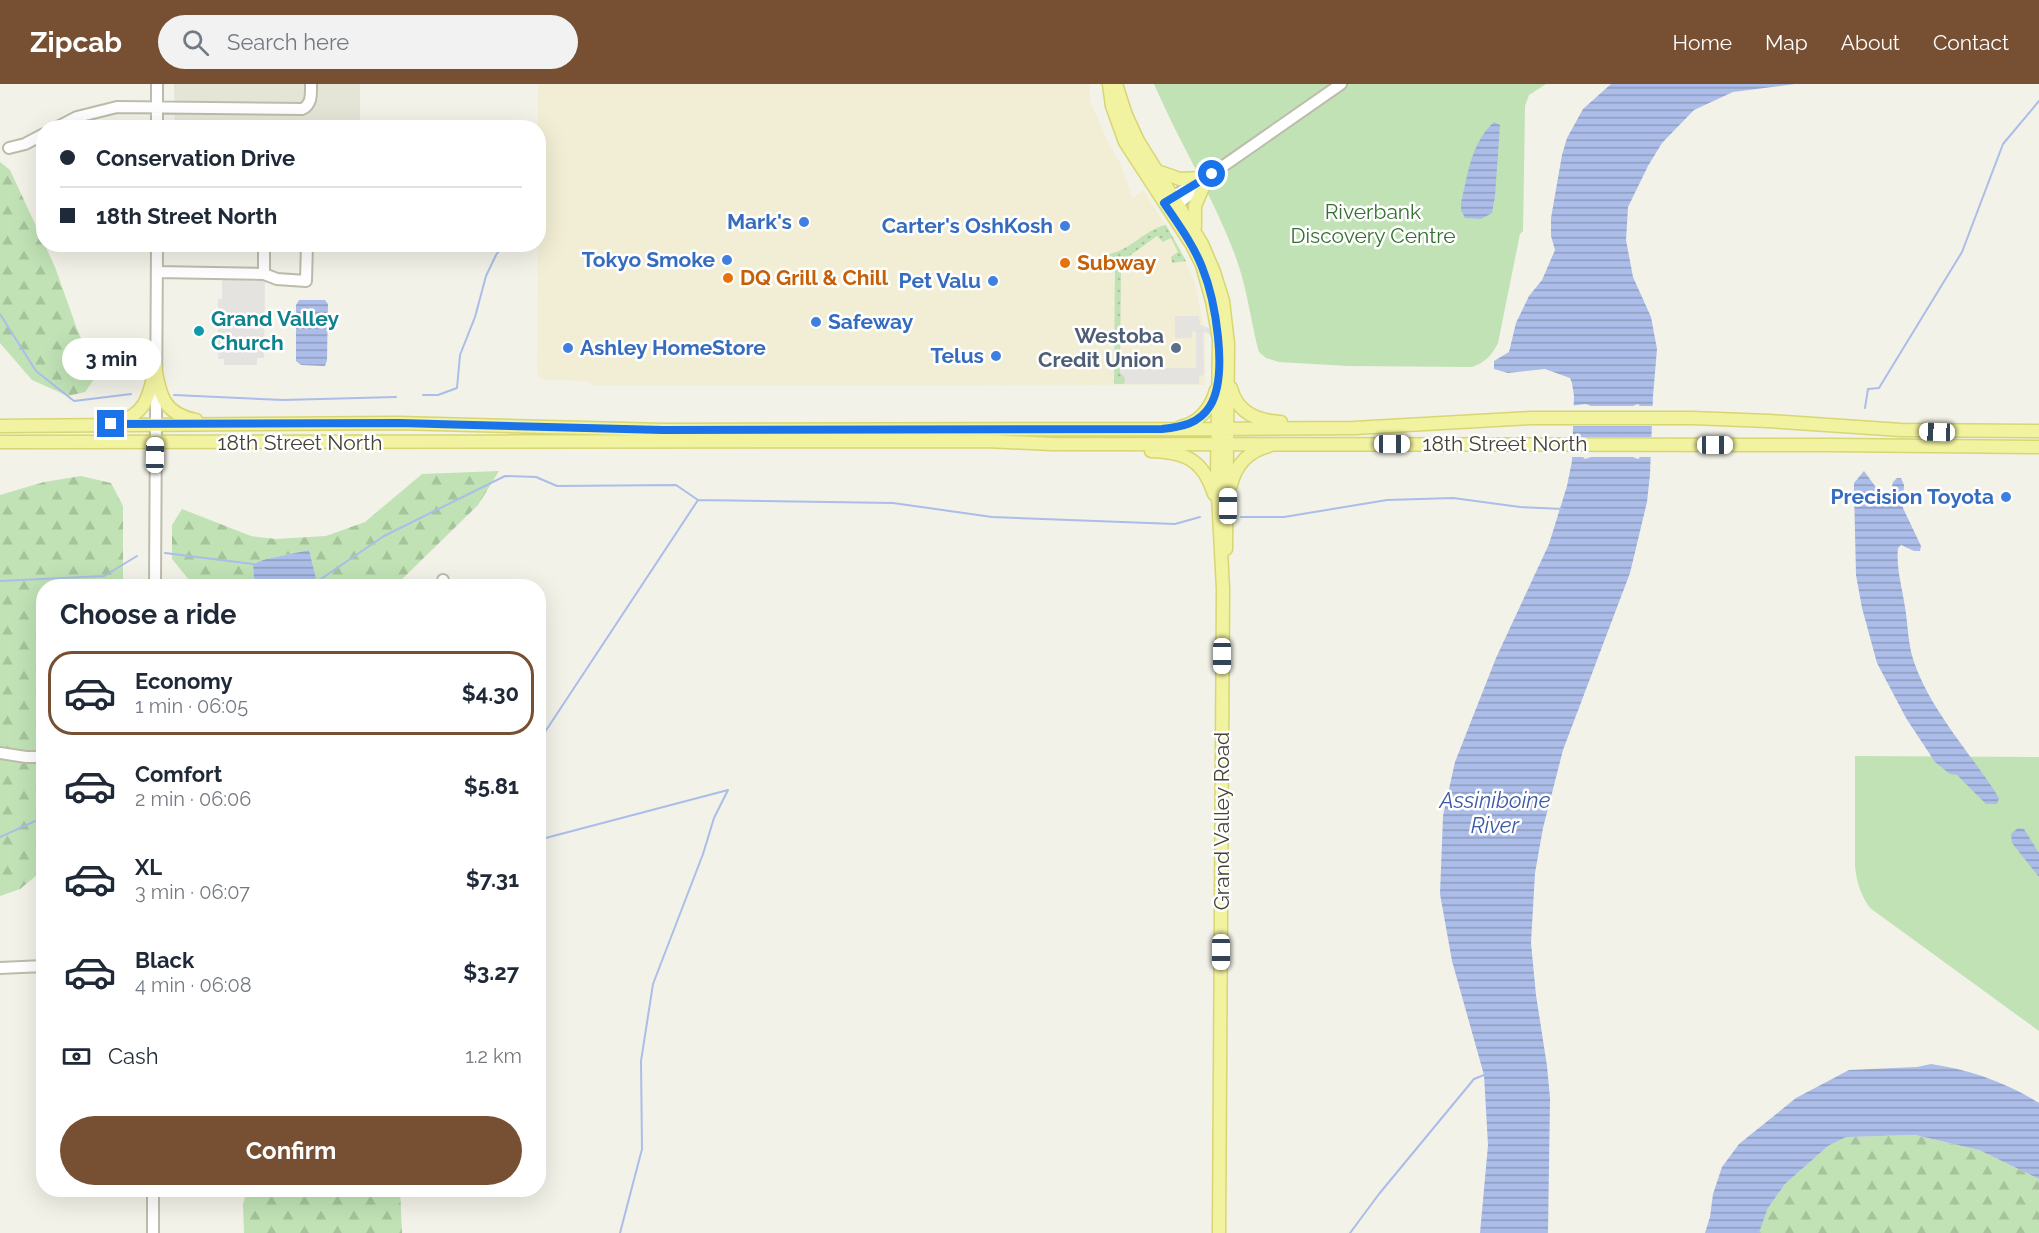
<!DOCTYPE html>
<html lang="en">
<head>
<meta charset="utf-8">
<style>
	:root { --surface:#fff; --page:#f2f2f3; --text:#1f2937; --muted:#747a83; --line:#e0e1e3; --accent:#775033 }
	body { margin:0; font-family:Raleway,sans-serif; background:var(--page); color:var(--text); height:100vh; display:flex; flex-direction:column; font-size:22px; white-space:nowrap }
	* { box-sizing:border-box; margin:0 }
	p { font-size:20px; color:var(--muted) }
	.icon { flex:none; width:33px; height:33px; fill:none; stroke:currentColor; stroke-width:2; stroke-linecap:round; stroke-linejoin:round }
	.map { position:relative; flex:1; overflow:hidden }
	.panel { position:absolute; left:36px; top:495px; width:510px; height:618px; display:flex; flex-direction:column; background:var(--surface); border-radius:24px; box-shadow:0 6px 24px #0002 }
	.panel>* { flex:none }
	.guide { position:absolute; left:36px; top:36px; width:510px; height:132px; border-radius:24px; box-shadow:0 6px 24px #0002; display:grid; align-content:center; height:132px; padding:0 24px; background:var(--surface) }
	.end { position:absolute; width:27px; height:27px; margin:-14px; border:8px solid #1a73e8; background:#fff; box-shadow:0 0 0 3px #fff }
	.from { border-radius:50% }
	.bubble { position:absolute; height:42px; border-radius:21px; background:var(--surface); box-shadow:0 6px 24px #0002; font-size:20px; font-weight:700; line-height:42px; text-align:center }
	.car { position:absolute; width:18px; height:36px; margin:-18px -9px; border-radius:8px; box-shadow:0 0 4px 2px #0007; background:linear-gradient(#fff 24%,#345 0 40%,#fff 0 76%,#345 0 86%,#fff 0) }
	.guide b { display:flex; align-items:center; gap:21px; height:57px; font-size:22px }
	.guide b+b { border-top:2px solid var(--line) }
	.guide i { width:15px; height:15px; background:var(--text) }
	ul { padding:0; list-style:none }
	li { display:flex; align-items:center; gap:18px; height:84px; margin:0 12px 9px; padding:0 12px; border:3px solid transparent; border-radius:24px }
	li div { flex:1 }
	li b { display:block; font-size:22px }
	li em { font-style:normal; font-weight:700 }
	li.on { border-color:var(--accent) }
	li>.icon { width:54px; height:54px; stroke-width:1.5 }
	h2 { padding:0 24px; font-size:27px; line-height:72px }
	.pay { display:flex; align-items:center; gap:15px; height:66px; padding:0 24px; font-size:22px }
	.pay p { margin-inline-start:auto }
	.primary-button { display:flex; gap:12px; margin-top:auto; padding:12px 24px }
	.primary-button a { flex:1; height:69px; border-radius:36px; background:var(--accent); color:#fff; font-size:24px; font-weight:700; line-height:69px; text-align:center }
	header { display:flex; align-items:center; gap:36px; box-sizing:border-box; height:84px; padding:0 30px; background:var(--accent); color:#fff }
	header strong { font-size:28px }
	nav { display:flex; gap:33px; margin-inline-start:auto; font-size:21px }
	.search { width:420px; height:54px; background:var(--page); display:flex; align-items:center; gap:15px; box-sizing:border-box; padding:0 21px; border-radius:33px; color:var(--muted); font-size:22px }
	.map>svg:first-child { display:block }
</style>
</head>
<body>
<header>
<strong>Zipcab</strong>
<div class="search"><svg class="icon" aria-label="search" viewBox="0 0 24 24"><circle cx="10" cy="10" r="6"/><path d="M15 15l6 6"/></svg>Search here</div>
<nav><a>Home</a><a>Map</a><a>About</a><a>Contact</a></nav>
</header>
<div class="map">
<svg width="2039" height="1149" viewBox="0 0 2039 1149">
	<defs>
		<pattern id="grass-dots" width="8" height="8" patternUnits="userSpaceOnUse" patternTransform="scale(1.5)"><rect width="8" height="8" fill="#c0e2b5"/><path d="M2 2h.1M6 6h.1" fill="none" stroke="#a6c39c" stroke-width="1.8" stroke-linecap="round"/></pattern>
		<pattern id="forest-firs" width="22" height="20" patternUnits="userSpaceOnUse" patternTransform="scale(1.5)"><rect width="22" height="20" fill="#c0e2b5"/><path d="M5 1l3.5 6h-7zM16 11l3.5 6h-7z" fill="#a6c39c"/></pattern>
		<pattern id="water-rules" width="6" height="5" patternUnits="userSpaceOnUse" patternTransform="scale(1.5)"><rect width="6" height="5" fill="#abbde8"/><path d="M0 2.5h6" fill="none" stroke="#8d9bbd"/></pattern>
	</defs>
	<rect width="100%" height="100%" fill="#f2f2e8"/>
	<path fill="#e5e5d7" d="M174,0H360V43H175Z"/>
	<path fill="#f2eed5" d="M538,0H1089L1090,17L1111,64L1119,77L1130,106L1129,109L1133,114L1143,106L1179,162L1195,199L1205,249V301L594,302L587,297L544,296L537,291Z"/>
	<path fill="url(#grass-dots)" d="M1166,141L1186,177L1172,179L1171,173L1178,168L1171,154L1163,158L1157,152L1121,178L1120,289L1125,293L1124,300H1114L1115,175L1109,174V170C1131,166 1144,146 1166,141Z"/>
	<path fill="url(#forest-firs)" d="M0,78L10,86L55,183L77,245L97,291L85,308L68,312L32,296L0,259Z
		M499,387L478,421L395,502H318L309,466L266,475L253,480L254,499L257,502H194L172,475V441L182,425L251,452L275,455L326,452L365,438L422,390Z
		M81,392L111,399L123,422V502H44L43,786L20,805L0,812V411L44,398Z
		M1915,1051L1979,1066L2039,1095V1149H1759L1768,1124L1785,1100L1828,1062L1846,1053Z
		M247,1106H400L402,1149H244L243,1120Z"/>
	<path fill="#c0e2b5" d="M1154,0H1546L1529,11L1525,22L1523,147L1520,150L1498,259C1492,271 1486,278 1472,283L1348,282L1279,278L1266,274L1259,268L1257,261C1250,231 1246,200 1235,171C1213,112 1179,58 1154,0Z
		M1855,672L2039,673V947L1870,824C1861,811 1857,800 1855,783Z"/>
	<path fill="#e4e3df" d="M222,195H265L264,274H257V281H224V275H218V215H222Z
		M1175,232H1199L1200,241L1212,245L1214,259L1209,250L1205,248L1203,250L1204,290L1199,293V300H1124L1125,293L1120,289V284H1196V248L1192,247V254H1175Z"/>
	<path fill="url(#water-rules)" d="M1611,0H1795L1733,8L1694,26L1662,59L1648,82L1628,123L1626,156L1633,193L1651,233L1657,265L1653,312L1650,390L1647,418L1630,489L1563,666L1543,744L1535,789L1531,859L1536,911L1547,982L1550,1014L1548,1149H1480L1488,1061L1484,991L1452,877L1440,810L1443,732L1455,678L1496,574L1549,460L1567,402L1572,377L1574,312L1572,299L1570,294L1545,285L1508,289L1494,285V277L1509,268L1516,239L1529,212L1542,196L1555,166L1551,152V134L1562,71L1567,54L1583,25Z
		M1494,38L1500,41L1495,112L1492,129L1481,135L1465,134L1461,126V119C1468,90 1471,59 1494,38Z
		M299,216H325L328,220L327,276L325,282L301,281L296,277V221Z
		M1864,387L1886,417L1889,415L1893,398L1897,394H1901L1904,401L1903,424L1921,462L1920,467H1914L1901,461L1898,464C1896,484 1902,503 1905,523C1908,541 1908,561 1914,578C1932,629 1971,669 1999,714L1997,720H1986L1957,691L1950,690L1935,678L1906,634L1877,579L1862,524L1856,491L1854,406V399Z
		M309,466L318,502H257L254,499L253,480L266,475Z
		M2018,744L2024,745L2039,769V793L2012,759L2011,750Z
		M1931,980C1967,985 2008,999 2039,1019V1095L1979,1066L1915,1051L1846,1053L1828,1062L1785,1100L1768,1124L1759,1149H1705L1710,1133L1713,1110L1722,1083L1739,1060L1796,1014L1849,986L1917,983Z"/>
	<path fill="#f2f2e8" d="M1586,320L1591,322H1633L1638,320L1640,322H1655V342H1570V322Z
		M1569,353H1654V373H1640L1638,375L1633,373H1591L1585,375L1583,373H1569Z"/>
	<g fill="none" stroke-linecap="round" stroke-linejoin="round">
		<path stroke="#abbde8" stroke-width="2" d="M0,230L36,287L74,317L131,310
			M174,311L283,316L396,313
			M423,311H438L457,304L460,271L475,233L486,192L496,171L504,160
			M1865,324L1868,305L1879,304L1962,168L2003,60L2039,17
			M1241,433H1284L1387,416L1453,414L1520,423L1563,425
			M165,469L253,480
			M0,497L104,492L137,472
			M318,497L384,452L505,392L536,393L557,402L676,401L698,416L893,419L992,433L1175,440L1200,433
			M538,655L541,654L698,416
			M0,753L44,733
			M538,756L728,706L714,734L703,770L653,900L641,977L642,1065L620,1149
			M1350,1149L1379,1110L1474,995L1484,991"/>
		<g stroke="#bdbcac" stroke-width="14">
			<path id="minor" d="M56,44L77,33L117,23L302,25C312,21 311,10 311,0
				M157,44V0
				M9,64L25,60L44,50
				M1167,117L1202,94L1219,85L1341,0
				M1171,125L1206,98
				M264,160V190
				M157,188L264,190L277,195L306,197L307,160
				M155,502L157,160
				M443,502V496
				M0,669L26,673H44
				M0,884L44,882
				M153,1149V1106"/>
		</g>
		<g stroke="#d7d672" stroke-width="15">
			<path id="major" d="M1109,0L1112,22L1125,58L1192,161L1202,181L1212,217L1219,255L1217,391L1223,505L1219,1149
				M1116,0L1126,31L1138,57L1202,160L1214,188L1223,217L1228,260L1226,465
				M1157,87L1180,95L1202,94
				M1195,143V122L1204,101
				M155,283C160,312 164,330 196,336
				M1231,304C1237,329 1258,337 1281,338
				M119,338C145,329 148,315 154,290
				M0,342L399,339L663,346L1218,345L1354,344L1531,334H1692L1769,337L1901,346L2039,347
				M1180,343C1199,339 1211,324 1216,306
				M0,358L986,357L1052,360L1831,361L2039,363
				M1151,367C1186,368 1203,376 1214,410
				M1231,401C1236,380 1249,367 1269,362"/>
		</g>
		<use href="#minor" stroke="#fff" stroke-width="10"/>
		<use href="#major" stroke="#f2f3a0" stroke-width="12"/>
	</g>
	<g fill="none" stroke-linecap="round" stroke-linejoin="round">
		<path stroke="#1a73e8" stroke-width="8" d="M111,340L399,339L663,346L1162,345C1181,343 1199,340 1210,322C1229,291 1215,215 1202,183C1193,160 1178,140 1164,119L1212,90"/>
	</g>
	<g fill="#3f7fe0" stroke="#fff" stroke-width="2">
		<circle cx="804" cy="138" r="6"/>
		<circle cx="1065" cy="142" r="6"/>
		<circle cx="727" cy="176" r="6"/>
		<circle cx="993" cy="197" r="6"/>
		<circle cx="816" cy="238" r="6"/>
		<circle cx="568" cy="264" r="6"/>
		<circle cx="996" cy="272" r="6"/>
		<circle cx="2006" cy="413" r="6"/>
	</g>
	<g fill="#e8710a" stroke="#fff" stroke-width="2">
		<circle cx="1065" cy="179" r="6"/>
		<circle cx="728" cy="194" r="6"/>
	</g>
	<circle fill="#0f9aa8" stroke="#fff" stroke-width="2" cx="199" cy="247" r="6"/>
	<circle fill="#5c6f8a" stroke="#fff" stroke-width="2" cx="1176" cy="264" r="6"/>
	<g text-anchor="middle" stroke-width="5" stroke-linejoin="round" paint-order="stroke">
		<g font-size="21" fill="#367031" stroke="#fff">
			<text x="1373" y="135">Riverbank<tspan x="1373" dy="24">Discovery Centre</tspan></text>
		</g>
		<g font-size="21" font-weight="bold" fill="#366cbe" stroke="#fff" text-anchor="end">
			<text x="792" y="145">Mark's</text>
			<text x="1053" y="149">Carter's OshKosh</text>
			<text x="715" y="183">Tokyo Smoke</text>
			<text x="981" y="204">Pet Valu</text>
			<text x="828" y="245" text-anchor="start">Safeway</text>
			<text x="580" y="271" text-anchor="start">Ashley HomeStore</text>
			<text x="984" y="279">Telus</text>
			<text x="1994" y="420">Precision Toyota</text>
		</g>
		<g font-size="21" font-weight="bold" fill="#c56008" stroke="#fff" text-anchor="start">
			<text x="1077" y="186">Subway</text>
			<text x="740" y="201">DQ Grill &amp; Chill</text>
		</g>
		<g font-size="21" font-weight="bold" fill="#0d838f" stroke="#fff" text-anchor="start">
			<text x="211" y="242">Grand Valley<tspan x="211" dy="24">Church</tspan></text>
		</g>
		<g font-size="21" font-weight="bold" fill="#4e5e75" stroke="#fff" text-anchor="end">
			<text x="1164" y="259">Westoba<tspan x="1164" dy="24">Credit Union</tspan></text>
		</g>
		<g font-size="21" fill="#454337" stroke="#fff">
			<text x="300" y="366">18th Street North</text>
			<text x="1505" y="367">18th Street North</text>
			<text transform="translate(1222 737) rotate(-90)" y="7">Grand Valley Road</text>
		</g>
		<g font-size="22" font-style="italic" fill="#3c5aa5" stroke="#fff">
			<text x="1495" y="724">Assiniboine<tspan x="1495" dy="25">River</tspan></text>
		</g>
	</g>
</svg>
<i class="end from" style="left:1212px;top:90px"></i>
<i class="end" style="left:111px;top:340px"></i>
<div class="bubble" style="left:62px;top:254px;width:99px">3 min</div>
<i class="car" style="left:1937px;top:348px;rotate:272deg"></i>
<i class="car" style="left:1392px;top:360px;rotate:90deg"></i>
<i class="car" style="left:1715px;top:361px;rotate:90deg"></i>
<i class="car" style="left:155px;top:371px;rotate:1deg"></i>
<i class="car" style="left:1228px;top:422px;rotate:0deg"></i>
<i class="car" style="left:1222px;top:572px;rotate:180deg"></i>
<i class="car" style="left:1221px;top:868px;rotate:180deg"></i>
<div class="guide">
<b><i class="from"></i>Conservation Drive</b>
<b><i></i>18th Street North</b>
</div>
<section class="panel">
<h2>Choose a ride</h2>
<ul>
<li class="on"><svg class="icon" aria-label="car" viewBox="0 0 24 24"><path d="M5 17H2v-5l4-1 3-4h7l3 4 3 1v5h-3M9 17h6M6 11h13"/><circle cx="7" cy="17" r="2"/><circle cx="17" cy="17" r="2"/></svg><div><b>Economy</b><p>1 min · 06:05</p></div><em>$4.30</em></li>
<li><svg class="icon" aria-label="car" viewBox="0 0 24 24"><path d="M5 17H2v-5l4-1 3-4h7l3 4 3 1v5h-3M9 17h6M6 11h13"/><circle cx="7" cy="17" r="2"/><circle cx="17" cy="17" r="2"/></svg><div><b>Comfort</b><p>2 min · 06:06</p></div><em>$5.81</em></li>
<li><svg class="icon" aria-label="car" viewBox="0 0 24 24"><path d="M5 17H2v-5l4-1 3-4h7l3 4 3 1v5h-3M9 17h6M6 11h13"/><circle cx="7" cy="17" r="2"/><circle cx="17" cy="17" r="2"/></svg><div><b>XL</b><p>3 min · 06:07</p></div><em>$7.31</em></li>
<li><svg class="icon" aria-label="car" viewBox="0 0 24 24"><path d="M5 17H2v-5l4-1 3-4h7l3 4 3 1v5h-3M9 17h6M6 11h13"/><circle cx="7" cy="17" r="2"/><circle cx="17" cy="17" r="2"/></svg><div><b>Black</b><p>4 min · 06:08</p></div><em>$3.27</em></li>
</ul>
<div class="pay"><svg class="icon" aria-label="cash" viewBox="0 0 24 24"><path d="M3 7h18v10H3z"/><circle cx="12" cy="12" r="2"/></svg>Cash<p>1.2 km</p></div>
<div class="primary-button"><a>Confirm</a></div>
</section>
</div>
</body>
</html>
